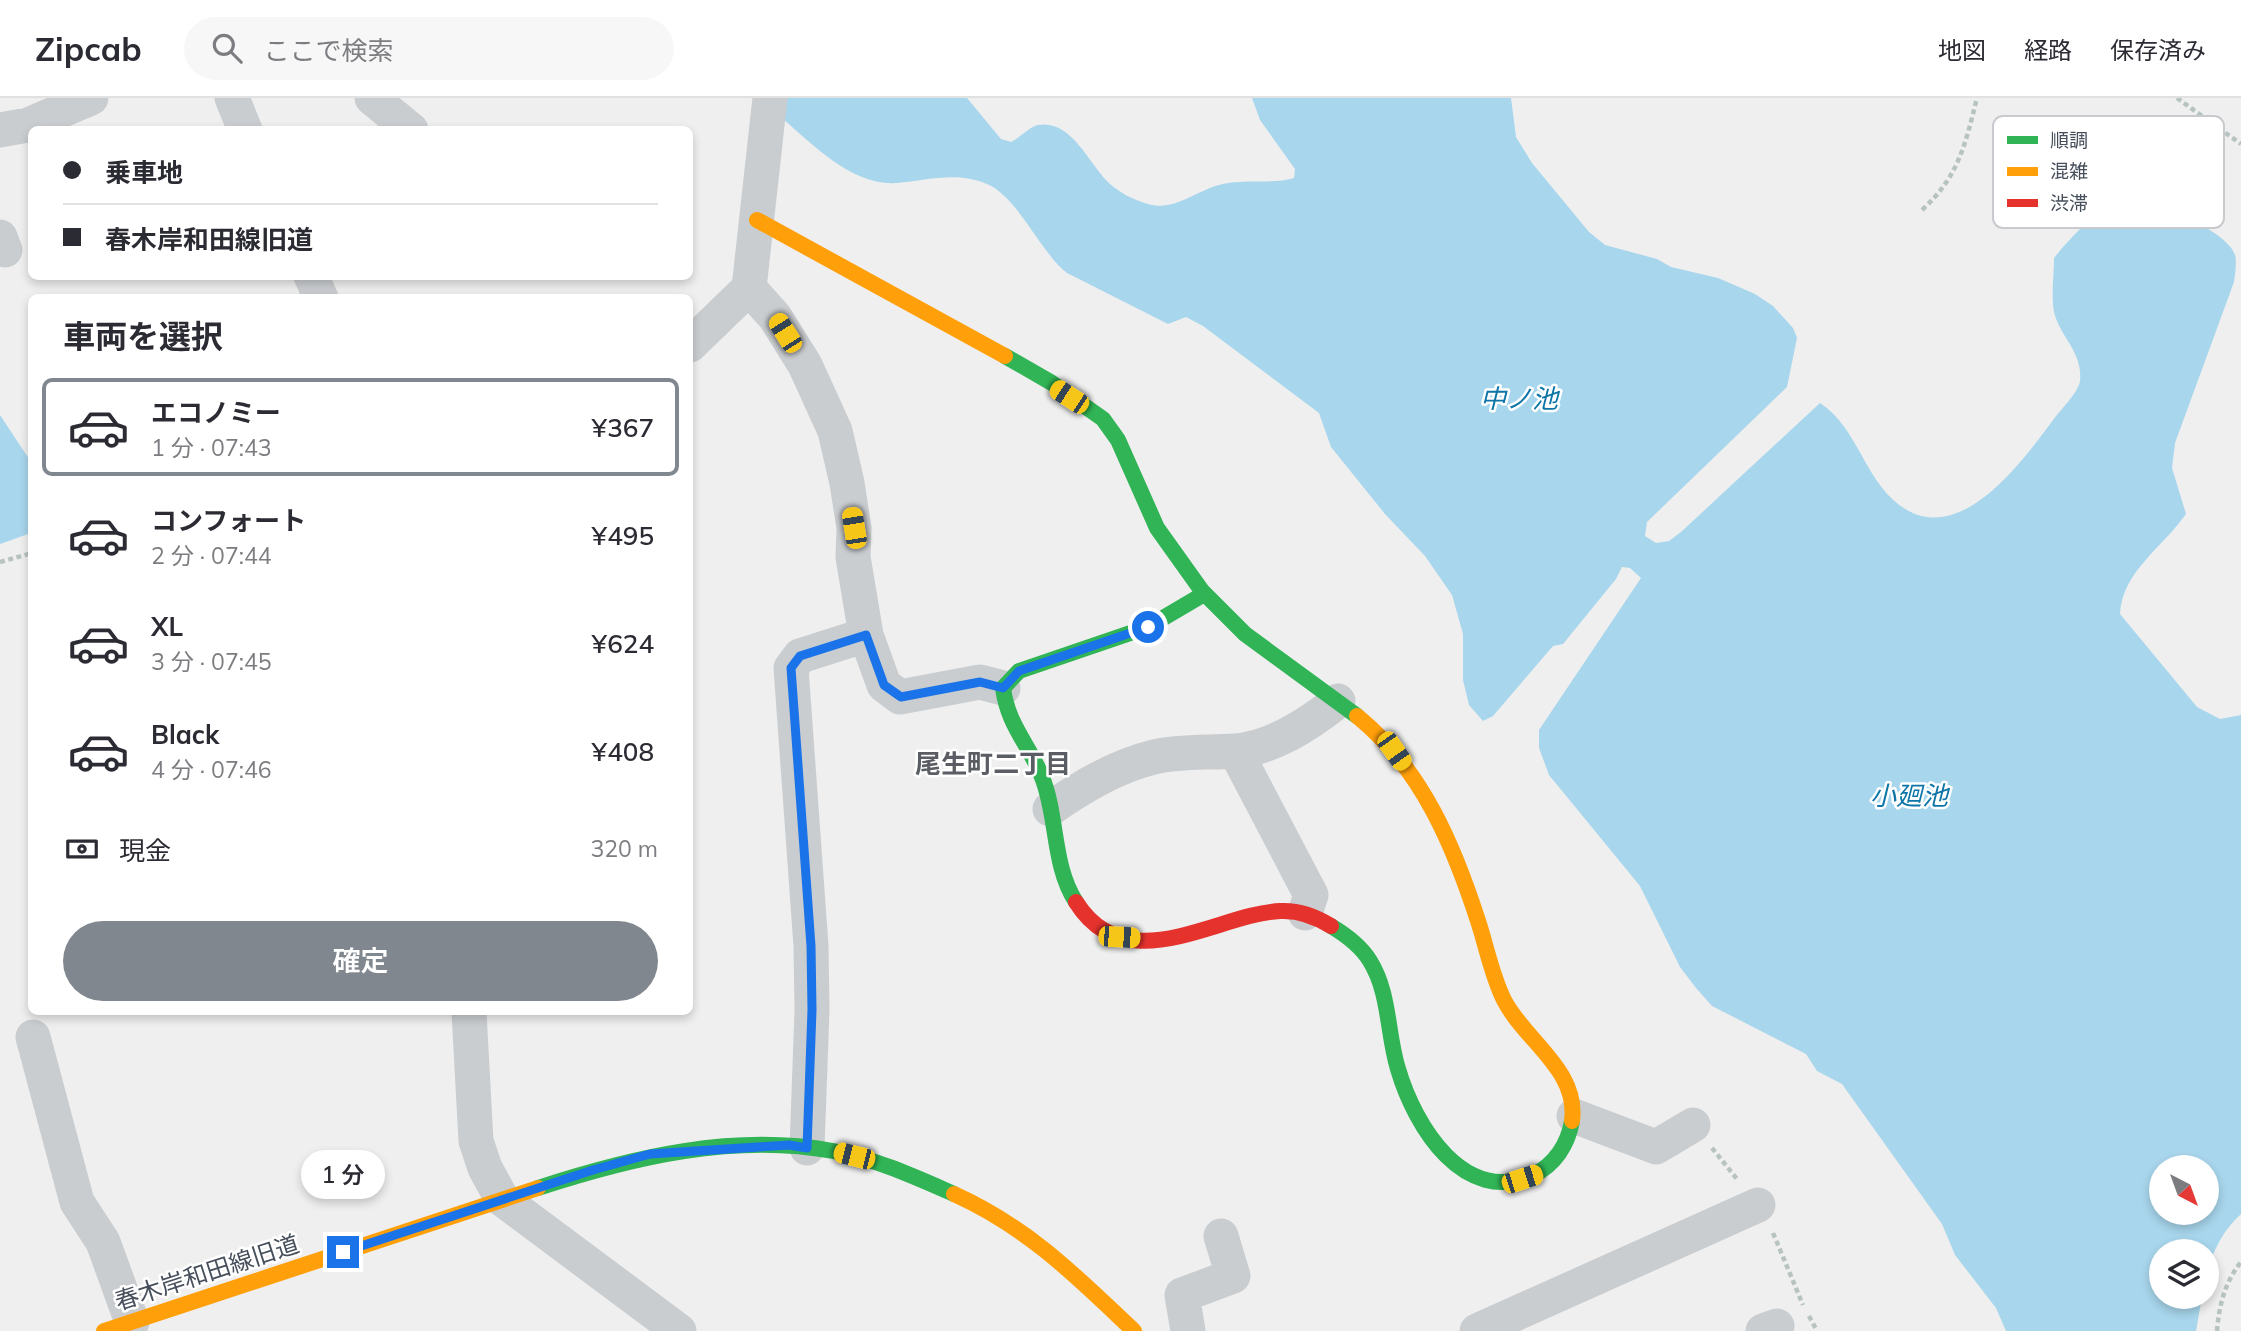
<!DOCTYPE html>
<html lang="ja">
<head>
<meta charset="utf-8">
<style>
	:root { --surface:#fff; --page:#f7f7f7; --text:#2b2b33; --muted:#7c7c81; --line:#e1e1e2; --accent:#81878f }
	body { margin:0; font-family:Mulish,"Noto Sans JP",sans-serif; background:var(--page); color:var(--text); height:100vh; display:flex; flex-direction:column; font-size:26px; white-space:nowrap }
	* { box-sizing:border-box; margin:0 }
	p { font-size:23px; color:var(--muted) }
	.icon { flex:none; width:38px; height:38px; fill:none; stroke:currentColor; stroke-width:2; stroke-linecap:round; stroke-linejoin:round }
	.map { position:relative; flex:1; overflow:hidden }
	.sheet { position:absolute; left:28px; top:196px; width:665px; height:721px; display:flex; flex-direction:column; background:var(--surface); border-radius:10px; box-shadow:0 4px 10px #0003 }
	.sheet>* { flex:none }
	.guide { position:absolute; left:28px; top:28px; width:665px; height:154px; border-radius:10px; box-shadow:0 4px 10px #0003; display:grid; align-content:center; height:154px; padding:0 35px; background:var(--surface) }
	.needle { width:46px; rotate:139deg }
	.tools { position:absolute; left:2149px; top:1057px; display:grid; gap:14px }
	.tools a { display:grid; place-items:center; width:70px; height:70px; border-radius:50%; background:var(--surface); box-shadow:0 4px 10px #0003; font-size:35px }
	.end { position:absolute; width:32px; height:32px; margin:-16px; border:9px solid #1a73e8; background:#fff; box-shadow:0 0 0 4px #fff }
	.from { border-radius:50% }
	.bubble { position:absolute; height:49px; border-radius:24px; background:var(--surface); box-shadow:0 4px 10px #0003; font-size:23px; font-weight:600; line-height:49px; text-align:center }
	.car { position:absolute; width:21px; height:42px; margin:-21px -10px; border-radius:9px; box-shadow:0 0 5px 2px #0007; background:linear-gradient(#f5c518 24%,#345 0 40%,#f5c518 0 76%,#345 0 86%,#f5c518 0) }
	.guide b { display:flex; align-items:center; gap:24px; height:66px; font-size:26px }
	.guide b+b { border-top:2px solid var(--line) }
	.guide i { width:18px; height:18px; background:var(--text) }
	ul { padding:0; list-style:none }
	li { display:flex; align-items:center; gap:21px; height:98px; margin:0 14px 10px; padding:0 21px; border:4px solid transparent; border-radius:10px }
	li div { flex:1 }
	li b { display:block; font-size:26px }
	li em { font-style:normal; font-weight:600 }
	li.current { border-color:var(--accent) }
	li>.icon { width:63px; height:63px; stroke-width:1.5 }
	h2 { padding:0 35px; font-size:32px; line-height:84px }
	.pay { display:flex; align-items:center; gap:18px; height:77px; padding:0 35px; font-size:26px }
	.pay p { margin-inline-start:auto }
	.primary-button { display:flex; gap:14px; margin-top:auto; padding:14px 35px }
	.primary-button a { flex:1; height:80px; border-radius:42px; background:var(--accent); color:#fff; font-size:28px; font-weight:600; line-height:80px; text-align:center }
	header { display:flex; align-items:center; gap:42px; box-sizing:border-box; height:98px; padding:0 35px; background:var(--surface); border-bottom:2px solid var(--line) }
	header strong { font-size:33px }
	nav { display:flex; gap:38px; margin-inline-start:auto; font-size:24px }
	.search { width:490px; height:63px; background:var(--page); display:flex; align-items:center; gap:18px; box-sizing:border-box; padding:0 24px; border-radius:38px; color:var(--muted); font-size:26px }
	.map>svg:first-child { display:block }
</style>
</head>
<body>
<header>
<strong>Zipcab</strong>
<div class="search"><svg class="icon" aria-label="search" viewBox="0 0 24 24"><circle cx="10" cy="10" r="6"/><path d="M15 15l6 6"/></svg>ここで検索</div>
<nav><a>地図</a><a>経路</a><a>保存済み</a></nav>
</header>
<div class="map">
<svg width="2241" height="1233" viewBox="0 0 2241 1233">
	<rect width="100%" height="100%" fill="#efefef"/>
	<path fill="#a8d6ec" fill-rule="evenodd" d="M785,0H967L1001,41L1011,44C1021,39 1029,29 1038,27C1070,21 1088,63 1106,82C1116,93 1133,102 1148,106C1173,114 1196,93 1219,87C1245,80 1270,87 1294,80L1295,71L1260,22L1252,0H1511L1516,39L1532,65L1589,134L1605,147L1657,161L1671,169L1718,180L1755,196L1773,208L1793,230L1797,240L1787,289L1647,424L1645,438L1656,445L1669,443L1681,434L1820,305C1860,331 1865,388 1907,412C1964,445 2024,361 2053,322C2061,311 2078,295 2080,283C2083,254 2060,239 2054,214C2051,197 2054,177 2054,160C2070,140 2099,108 2126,104C2149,100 2228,132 2235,157C2237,164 2235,176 2234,184L2175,345L2172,370L2186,416C2163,449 2122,474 2120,516L2197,609L2220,621L2241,617V1116C2224,1131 2211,1155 2207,1177V1153H2161V1199H2202L2196,1233H2006L1996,1210L1955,1157L1942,1126L1842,986L1817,973L1806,956L1712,908L1696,890L1680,869L1640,788L1549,677L1539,650V632L1641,480L1630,470L1622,469L1616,481L1563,546L1553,548L1493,618L1483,623L1469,607L1463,582V536L1452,497L1425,458L1385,416L1331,349L1319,315L1203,228L1186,219L1168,226L1067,175C1039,153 1018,99 987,86C957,73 928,82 897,85C852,88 815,48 784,22ZM2161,1069H2207V1115H2161Z
		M0,317L31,364V435L0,446Z"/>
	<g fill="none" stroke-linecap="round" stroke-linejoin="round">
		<path stroke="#b7c3c1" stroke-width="4.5" stroke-dasharray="5 3.5" stroke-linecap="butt" d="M2177,0L2241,46
			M1922,112C1959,78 1965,47 1977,0
			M0,464L32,455
			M1712,1050L1737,1081
			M1773,1135L1803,1207
			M1809,1218L1817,1233
			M2217,1233C2219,1207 2225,1184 2241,1164"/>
		<path stroke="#cacdd0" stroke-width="35" d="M232,0L245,32
			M372,0L411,32
			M0,32L28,27L91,0
			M0,139L5,152
			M311,178L321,200
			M749,190L775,219L805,267L835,333L847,385L854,430L853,459L866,537L884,587L900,599L980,584L1003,590
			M690,247L749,190L770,0
			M1236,654L1311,797L1305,815
			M1050,711C1081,689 1116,668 1154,659C1181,653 1206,655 1234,653C1272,651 1309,626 1338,603
			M469,914L476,1043L485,1070L502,1101L679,1233
			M33,939L77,1104L103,1144L132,1224
			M1574,1018L1656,1049L1693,1027
			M807,1050L812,912L811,848L791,570L800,558L866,537
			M1188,1233L1182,1197L1233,1178L1221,1138
			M1477,1233L1758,1107
			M1763,1233L1777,1228"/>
		<path stroke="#30b455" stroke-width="16" d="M1005,258L1052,285L1103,321L1118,342L1157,430L1202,493L1245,536L1357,618
			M1076,804C1052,767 1058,719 1042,679C1029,646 1008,628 1003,590L1019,573L1148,529L1204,496
			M1331,828C1346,837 1361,848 1370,863C1390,895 1387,936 1398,971C1415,1029 1464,1108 1533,1077C1555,1067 1568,1046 1572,1023
			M538,1090C633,1059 734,1035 833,1053C876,1061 915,1079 954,1096"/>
		<path stroke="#ff9f0a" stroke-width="16" d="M757,122L1005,258
			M1357,618C1422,671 1454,748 1479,826C1487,851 1492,878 1504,902C1525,943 1579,972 1572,1023
			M954,1096C1029,1130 1076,1178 1134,1233
			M104,1233L538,1090"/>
		<path stroke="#e5322d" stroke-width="16" d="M1076,804C1126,884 1217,816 1280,813C1299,812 1315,818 1331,828"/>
	</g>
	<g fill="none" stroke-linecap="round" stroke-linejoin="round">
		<path stroke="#1a73e8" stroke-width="9" d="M343,1154L593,1072L650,1056L789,1047L807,1050L812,912L811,848L791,570L800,558L866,537L884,587L901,599L980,584L1003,590L1019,573L1148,529"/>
	</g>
	<g text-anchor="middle" stroke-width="5" stroke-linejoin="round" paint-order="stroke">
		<g font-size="24" fill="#464f5b" stroke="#fff">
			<text transform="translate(207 1175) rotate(-18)" y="8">春木岸和田線旧道</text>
		</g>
		<g font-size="26" font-style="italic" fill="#0d75a7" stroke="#fff">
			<text x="1519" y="310">中ノ池</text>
			<text x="1909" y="707">小廻池</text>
		</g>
		<g font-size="26" font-weight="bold" fill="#5a5d63" stroke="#fff">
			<text x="993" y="675">尾生町二丁目</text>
		</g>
	</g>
	<rect x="1993" y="18" width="231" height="112" rx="10" fill="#fff" stroke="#c8cace" stroke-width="2"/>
	<rect x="2007" y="38" width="31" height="8" fill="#30b455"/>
	<rect x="2007" y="69" width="31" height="9" fill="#ff9f0a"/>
	<rect x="2007" y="101" width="31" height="8" fill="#e5322d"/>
	<g font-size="19" fill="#464f5b">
		<text x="2050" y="49">順調</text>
		<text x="2050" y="80">混雑</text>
		<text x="2050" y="112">渋滞</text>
	</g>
</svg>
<div class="tools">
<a><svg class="needle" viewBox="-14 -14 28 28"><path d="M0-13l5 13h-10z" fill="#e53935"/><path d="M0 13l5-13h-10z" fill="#7c7c81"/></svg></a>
<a><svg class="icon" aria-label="layers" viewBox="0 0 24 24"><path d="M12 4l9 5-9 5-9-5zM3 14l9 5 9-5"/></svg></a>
</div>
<i class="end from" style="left:1148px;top:529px"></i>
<i class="end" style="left:343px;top:1154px"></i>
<div class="bubble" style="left:301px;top:1052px;width:84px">1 分</div>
<i class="car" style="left:785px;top:235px;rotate:328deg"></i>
<i class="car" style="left:1069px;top:299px;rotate:303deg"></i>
<i class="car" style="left:854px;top:430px;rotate:351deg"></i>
<i class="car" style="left:1394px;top:653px;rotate:145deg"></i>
<i class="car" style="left:1119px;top:839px;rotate:93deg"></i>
<i class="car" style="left:854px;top:1058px;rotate:284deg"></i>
<i class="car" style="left:1522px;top:1081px;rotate:72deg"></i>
<div class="guide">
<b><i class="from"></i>乗車地</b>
<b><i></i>春木岸和田線旧道</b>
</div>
<section class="sheet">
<h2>車両を選択</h2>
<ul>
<li class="current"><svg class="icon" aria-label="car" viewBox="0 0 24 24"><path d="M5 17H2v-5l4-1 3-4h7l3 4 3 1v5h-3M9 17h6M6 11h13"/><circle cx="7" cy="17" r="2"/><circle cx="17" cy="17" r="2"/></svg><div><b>エコノミー</b><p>1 分 · 07:43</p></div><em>¥367</em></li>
<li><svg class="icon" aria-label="car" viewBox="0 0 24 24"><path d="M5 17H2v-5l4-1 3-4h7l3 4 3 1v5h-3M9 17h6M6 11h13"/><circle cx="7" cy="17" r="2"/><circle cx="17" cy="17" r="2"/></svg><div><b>コンフォート</b><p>2 分 · 07:44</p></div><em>¥495</em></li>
<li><svg class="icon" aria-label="car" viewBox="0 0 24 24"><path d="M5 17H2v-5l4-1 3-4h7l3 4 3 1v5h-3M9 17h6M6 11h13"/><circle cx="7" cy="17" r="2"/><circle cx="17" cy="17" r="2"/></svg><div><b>XL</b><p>3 分 · 07:45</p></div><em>¥624</em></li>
<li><svg class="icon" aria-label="car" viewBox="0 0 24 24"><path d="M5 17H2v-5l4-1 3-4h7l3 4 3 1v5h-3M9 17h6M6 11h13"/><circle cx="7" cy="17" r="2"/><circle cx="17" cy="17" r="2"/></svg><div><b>Black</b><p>4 分 · 07:46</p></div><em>¥408</em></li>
</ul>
<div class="pay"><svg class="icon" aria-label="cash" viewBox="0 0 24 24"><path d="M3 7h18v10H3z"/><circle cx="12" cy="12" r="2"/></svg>現金<p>320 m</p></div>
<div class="primary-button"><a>確定</a></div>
</section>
</div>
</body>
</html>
